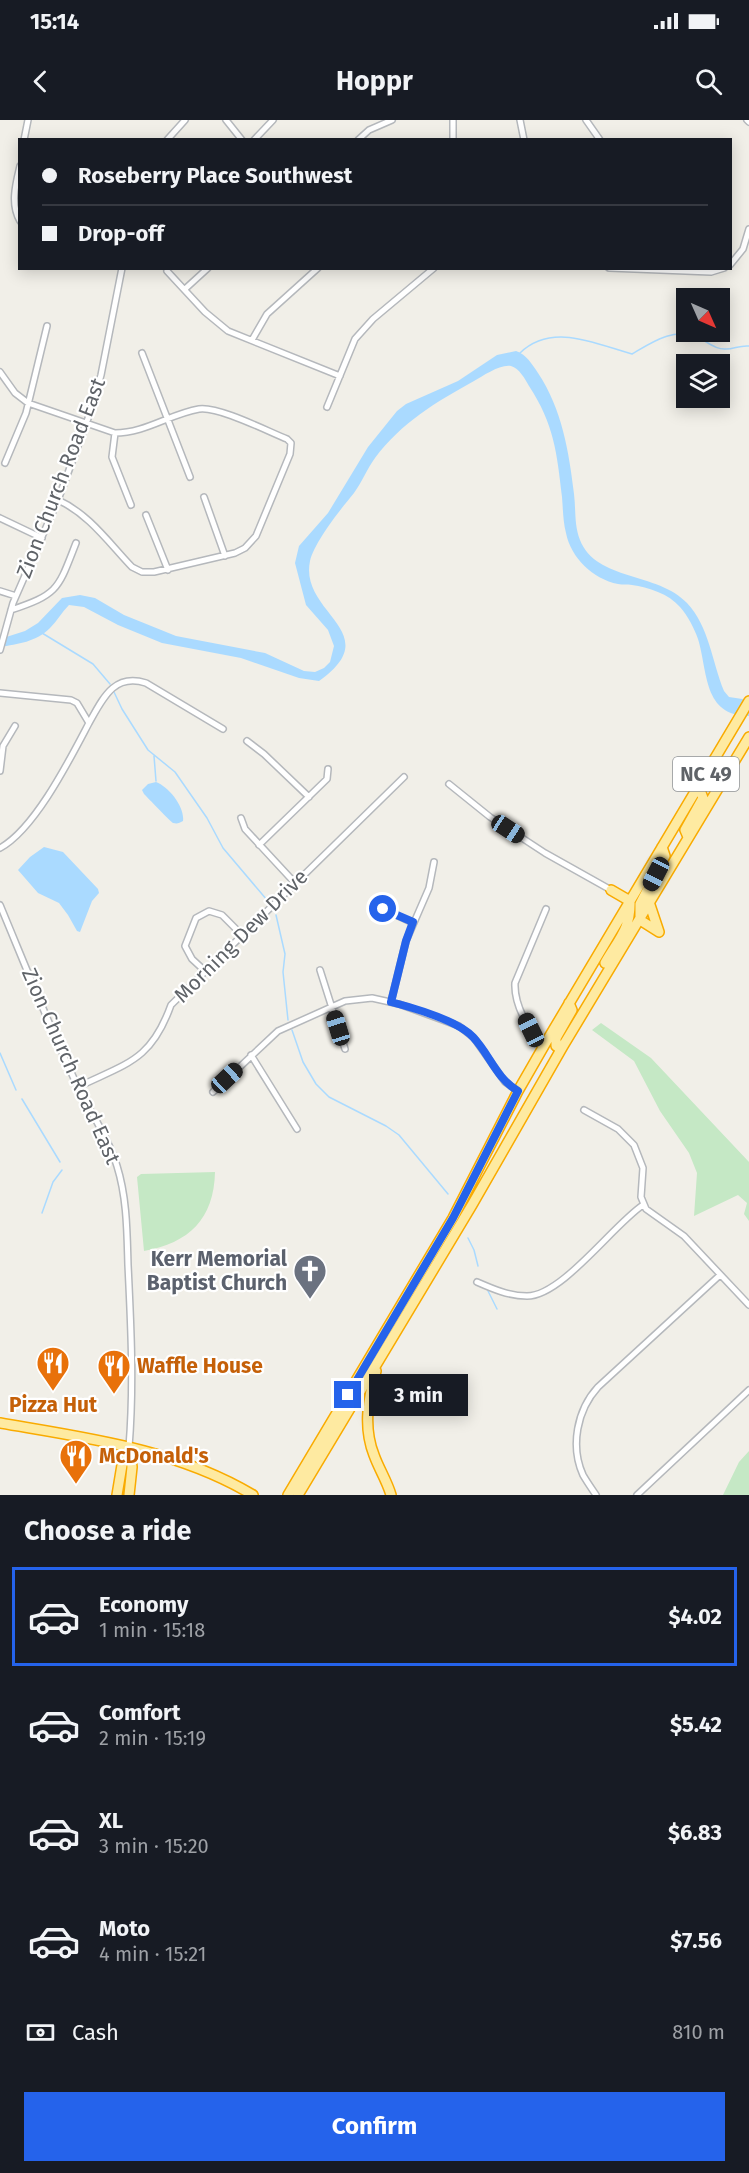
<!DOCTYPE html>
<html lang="en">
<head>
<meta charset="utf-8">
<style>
	:root { --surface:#171b24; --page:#242831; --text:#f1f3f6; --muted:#9ea1a6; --line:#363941; --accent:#2563eb }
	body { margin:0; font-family:"Fira Sans",sans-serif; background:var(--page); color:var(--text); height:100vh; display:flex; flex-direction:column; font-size:22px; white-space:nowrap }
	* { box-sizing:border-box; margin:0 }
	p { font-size:20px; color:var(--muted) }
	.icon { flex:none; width:33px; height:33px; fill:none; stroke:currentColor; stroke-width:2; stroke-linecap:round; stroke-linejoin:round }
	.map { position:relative; height:1375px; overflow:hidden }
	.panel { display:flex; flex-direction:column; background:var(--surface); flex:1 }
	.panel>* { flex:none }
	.top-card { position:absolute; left:18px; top:18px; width:714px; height:132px; border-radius:0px; box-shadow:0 3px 15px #0003; display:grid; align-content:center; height:132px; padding:0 24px; background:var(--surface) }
	.needle { width:39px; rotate:135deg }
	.fabs { position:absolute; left:676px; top:168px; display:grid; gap:12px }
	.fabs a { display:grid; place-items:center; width:54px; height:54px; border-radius:0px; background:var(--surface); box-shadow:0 3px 15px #0003; font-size:30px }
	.end { position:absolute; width:27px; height:27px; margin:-14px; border:8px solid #2563eb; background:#fff; box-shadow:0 0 0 3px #fff }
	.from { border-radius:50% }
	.bubble { position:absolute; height:42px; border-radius:0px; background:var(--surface); box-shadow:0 3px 15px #0003; font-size:20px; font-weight:700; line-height:42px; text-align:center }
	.car { position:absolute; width:18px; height:36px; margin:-18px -9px; border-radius:8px; box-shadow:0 0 4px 2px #0007; background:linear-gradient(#222 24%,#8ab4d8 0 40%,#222 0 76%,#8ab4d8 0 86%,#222 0) }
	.top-card b { display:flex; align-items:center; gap:21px; height:57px; font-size:22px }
	.top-card b+b { border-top:2px solid var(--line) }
	.top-card i { width:15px; height:15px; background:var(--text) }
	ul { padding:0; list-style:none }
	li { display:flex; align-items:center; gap:18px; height:99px; margin:0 12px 9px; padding:0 12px; border:3px solid transparent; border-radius:0px }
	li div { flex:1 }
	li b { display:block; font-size:22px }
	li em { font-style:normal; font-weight:700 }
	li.current { border-color:var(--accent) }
	li>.icon { width:54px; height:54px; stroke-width:1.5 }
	h2 { padding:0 24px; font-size:27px; line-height:72px }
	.pay { display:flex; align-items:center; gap:15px; height:66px; padding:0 24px; font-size:22px }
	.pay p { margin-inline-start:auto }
	.primary-button { display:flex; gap:12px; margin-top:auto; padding:12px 24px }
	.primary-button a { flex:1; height:69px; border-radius:0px; background:var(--accent); color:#fff; font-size:24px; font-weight:700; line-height:69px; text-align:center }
	.status { display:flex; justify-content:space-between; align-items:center; height:42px; padding:0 30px; background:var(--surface); direction:ltr }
	.status svg { height:16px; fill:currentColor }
	header { display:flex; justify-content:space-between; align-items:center; height:78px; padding:0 24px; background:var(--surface); font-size:27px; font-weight:700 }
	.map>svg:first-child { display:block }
</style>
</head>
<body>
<div class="status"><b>15:14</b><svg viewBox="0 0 49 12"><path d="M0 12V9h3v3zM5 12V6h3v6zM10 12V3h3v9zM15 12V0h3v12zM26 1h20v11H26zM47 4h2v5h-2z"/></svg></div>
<header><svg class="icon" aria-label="back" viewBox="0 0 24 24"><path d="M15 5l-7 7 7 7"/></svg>Hoppr<svg class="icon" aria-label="search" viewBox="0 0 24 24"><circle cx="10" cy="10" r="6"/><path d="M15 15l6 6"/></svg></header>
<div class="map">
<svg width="749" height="1375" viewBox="0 0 749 1375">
	<rect width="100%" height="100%" fill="#f1efe8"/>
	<path fill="#c5e8c5" d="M601,903L651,938L749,1042V1101L744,1094L747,1083L738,1075L694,1096L697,1053L689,1033L660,991L634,941L592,910Z
		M215,1052C214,1099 189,1123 144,1131L137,1057L141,1054Z
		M749,1331V1375H723L739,1342Z"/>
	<path fill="#aadaff" d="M516,231C526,234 532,244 538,253C562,289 569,332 574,374C576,390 574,405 580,420C596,461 658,452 687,483C709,506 712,542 724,571L729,577L749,580V596C703,596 708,552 698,519C694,508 688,496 680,487C669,474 648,467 632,465C627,464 623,465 618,464C593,459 571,438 566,413C563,402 563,389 562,377C557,333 554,304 529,266C525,259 519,248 511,246C500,244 483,256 474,261C436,282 401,303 375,338C367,349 362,362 354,373C340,390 315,421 310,441C299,494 388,512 319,561L299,558L241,538L162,523L118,505L84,487L69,485C62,492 57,501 50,508C36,522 18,524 0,527V519L25,511L38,503L62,478L80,475L95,478L124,495L176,516L265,533L304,551L315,552L324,548L330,542L334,526L328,510L306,485L295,443L299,426L328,393L368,327L397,291L406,284L458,261L497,235Z
		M156,662C169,667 185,687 183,701C179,703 178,704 173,703C171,702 147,677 144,674L142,670L148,664Z
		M44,727L63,732L98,769L99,773L92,781L80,812L77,811L68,795L59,783L38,773L18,750L30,737Z"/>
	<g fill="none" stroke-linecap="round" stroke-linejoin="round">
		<path stroke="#aadaff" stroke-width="1.5" d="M520,233C552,202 596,224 632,234C654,221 674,207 699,218C708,222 716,230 726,229C734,229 740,225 749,226
			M42,513L93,544L110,564
			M114,572L122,589L148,630L175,652L207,698L223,728L267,780
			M154,636L156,661
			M276,795L285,834L283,852L288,900
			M292,910L303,942L316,964L329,977L386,1006L399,1015L448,1074
			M0,933L16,970
			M22,979L60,1042
			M42,1093L53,1062L62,1050
			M468,1118L474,1130L478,1146
			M488,1171L497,1189"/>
		<g stroke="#b5b8bc" stroke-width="8">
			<path id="minor" d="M226,0L242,20
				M453,0V20
				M520,0L524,20
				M586,0L600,20
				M747,0L749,2
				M24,20L28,0
				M167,20L185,0
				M254,20L273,0
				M358,20L369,10L392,0
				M20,46C16,63 10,84 20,101
				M730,145L743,129L749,109
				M609,148L711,152L724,148
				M167,151L205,192L228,211L340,256
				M185,169L208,148
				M252,220L267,194L318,148
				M142,233L190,357
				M0,252L15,273L28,283L115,313C145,313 170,294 199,289C218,286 267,311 287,319L291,323L290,334L256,416L245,428L235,433L154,452H142L132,447C109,423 89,394 58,380
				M327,287L355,219L373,199L434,148
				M115,313L112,337L131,385
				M5,343L26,293L47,206
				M204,377L225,436
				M146,395L168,450
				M0,398L42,418
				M0,471L16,476
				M11,490C59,474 58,469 76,423
				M0,530L13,483L58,380L90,293L101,255L122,148
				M0,573L71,580L77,583L89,603C70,639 35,709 0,728
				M89,603C103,578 114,553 146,563L223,609
				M247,621L264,634L309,677
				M0,651L3,626L15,606
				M449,664L490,697L545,733L611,770
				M241,698L245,709L295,763
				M259,725L327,659L328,649
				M0,785C25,845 49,906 77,965C90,992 108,1017 117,1046C127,1078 127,1112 128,1145C131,1206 134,1266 129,1327
				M383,789L413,803
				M320,850L345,929
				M205,851L192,839L185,826L196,798L209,791L222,795L242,815
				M391,882L406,821L429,768L434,742
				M545,924C528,913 514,883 515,863L546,789
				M251,935L297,1009
				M78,967C127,943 151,941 171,885L404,657
				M213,972L278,911L345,881L372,878L399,884L459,906L474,918L505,962L518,971
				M584,990L618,1009L634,1025L643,1048L641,1077L646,1089L684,1116L749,1185
				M477,1162C493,1169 509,1176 527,1176C562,1176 613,1105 643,1085
				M596,1375C592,1369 587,1362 583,1355C570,1326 577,1290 598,1267L720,1155
				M637,1375L749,1270"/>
		</g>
		<g stroke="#f9ab00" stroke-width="12">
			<path id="trunk" d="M688,717L685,710L703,678L700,670L697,669
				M649,782L659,812
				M659,812L640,800V784L665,736L662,727
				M605,843C618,820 631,809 630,781L611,770
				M561,929L556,926V918L572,890L569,883
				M376,1251C368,1279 363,1307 374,1335C379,1349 387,1361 391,1375
				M0,1303C87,1318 176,1329 253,1375
				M117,1375L122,1345L129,1327
				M129,1375L132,1347L130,1329
				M288,1375L453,1098L518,971L545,924L749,581
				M298,1375L472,1085L563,926L749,617"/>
		</g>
		<use href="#minor" stroke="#fff" stroke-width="5"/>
		<use href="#trunk" stroke="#feeaa1" stroke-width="9"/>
	</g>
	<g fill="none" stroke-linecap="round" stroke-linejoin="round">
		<path stroke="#2563eb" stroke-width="8" d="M348,1275L453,1098L518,971C496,958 490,935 473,917C457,900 414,888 391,882L406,821L413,802L383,789"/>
	</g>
	<defs>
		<g id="church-pin" transform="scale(1.725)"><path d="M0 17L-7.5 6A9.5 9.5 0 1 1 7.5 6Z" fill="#6b7280" stroke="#fff"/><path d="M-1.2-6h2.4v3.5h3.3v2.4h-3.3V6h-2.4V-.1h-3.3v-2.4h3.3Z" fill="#fff"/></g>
		<g id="restaurant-pin" transform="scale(1.725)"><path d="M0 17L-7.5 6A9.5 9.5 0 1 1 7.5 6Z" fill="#e8710a" stroke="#fff"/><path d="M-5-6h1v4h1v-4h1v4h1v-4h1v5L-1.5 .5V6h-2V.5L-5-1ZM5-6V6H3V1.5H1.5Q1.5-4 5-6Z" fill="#fff"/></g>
	</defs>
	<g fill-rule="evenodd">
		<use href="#church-pin" x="310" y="1151"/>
		<use href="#restaurant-pin" x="53" y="1243"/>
		<use href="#restaurant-pin" x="114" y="1246"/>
		<use href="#restaurant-pin" x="76" y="1336"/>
	</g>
	<g text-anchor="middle" stroke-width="4.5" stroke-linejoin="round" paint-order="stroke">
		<rect fill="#fff" stroke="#8f9295" stroke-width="1.5" x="673" y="637" width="66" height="34" rx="4.5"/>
		<g font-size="20" font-weight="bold" fill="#5f6368">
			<text x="706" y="661">NC 49</text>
		</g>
		<g font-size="21" fill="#5f6368" stroke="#fff">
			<text transform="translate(61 358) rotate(-69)" y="7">Zion Church Road East</text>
			<text transform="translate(241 816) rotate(-45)" y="7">Morning Dew Drive</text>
			<text transform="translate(71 946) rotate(66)" y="7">Zion Church Road East</text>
		</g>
		<g font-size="21" font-weight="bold" fill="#5b616d" stroke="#fff" text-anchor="end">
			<text x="287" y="1146">Kerr Memorial<tspan x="287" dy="24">Baptist Church</tspan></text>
		</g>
		<g font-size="21" font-weight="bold" fill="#c56008" stroke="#fff" text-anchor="start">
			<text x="137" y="1253">Waffle House</text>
			<text x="53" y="1292" text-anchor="middle">Pizza Hut</text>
			<text x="99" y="1343">McDonald's</text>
		</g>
	</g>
</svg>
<div class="fabs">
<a><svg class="needle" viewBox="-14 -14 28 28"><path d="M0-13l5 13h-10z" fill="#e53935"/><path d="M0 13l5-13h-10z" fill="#9ea1a6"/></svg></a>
<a><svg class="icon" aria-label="layers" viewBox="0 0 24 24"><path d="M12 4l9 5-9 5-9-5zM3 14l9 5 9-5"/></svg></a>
</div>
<i class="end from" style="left:383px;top:789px"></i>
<i class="end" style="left:348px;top:1275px"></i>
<div class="bubble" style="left:369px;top:1254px;width:99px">3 min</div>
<i class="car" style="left:508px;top:709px;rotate:123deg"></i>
<i class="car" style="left:656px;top:754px;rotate:207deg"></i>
<i class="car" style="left:338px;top:908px;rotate:343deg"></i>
<i class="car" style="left:531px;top:910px;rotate:334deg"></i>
<i class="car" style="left:227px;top:958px;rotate:47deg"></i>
<div class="top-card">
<b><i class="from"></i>Roseberry Place Southwest</b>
<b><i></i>Drop-off</b>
</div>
</div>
<section class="panel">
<h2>Choose a ride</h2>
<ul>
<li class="current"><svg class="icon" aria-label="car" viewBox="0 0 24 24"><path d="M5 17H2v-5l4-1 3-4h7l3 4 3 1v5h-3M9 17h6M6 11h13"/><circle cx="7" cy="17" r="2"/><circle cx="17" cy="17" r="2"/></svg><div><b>Economy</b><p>1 min · 15:18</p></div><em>$4.02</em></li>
<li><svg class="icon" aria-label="car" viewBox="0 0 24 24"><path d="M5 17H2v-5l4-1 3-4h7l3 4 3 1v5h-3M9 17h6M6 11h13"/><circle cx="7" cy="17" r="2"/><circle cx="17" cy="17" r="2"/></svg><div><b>Comfort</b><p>2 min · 15:19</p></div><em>$5.42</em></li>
<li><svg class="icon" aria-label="car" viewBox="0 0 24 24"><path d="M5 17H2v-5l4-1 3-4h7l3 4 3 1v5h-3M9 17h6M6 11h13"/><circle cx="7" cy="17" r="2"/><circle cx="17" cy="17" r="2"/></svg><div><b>XL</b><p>3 min · 15:20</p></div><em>$6.83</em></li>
<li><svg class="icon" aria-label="car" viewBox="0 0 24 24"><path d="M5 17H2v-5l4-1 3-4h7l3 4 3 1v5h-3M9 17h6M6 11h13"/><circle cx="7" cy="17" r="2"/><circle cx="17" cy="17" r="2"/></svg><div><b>Moto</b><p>4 min · 15:21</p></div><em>$7.56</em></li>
</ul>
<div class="pay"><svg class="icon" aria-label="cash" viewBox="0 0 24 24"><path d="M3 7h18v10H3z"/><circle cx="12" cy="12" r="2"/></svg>Cash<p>810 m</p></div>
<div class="primary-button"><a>Confirm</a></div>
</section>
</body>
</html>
